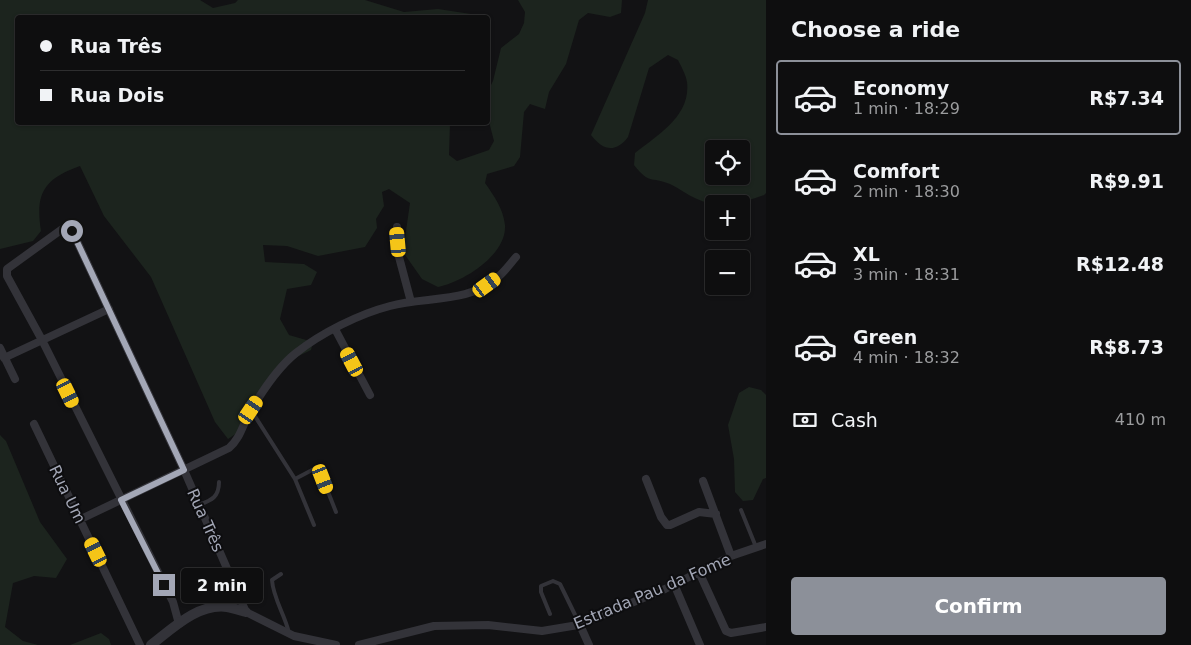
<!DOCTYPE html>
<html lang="en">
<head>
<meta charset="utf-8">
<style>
	:root { --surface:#0e0e0f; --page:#171718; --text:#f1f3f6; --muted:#9b9c9e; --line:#2e2e2f; --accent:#8c9099 }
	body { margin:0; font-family:"DejaVu Sans",sans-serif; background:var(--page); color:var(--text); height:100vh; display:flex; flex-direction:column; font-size:19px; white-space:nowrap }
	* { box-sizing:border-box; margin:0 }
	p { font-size:16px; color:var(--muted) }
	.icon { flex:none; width:28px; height:28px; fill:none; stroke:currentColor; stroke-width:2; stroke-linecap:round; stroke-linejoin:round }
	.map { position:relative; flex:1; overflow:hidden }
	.drawer { display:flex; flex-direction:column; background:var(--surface); width:425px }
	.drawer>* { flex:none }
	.top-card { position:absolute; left:15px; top:15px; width:475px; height:110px; border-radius:5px; box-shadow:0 1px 4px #0004,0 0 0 1px var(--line); display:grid; align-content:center; height:110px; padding:0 25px; background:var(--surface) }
	.fabs { position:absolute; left:705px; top:140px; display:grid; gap:10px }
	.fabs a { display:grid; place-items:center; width:45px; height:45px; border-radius:5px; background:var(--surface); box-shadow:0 1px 4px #0004,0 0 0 1px var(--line); font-size:25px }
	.end { position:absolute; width:22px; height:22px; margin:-11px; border:6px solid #a3a7b6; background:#111; box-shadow:0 0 0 2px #111 }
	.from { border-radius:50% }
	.bubble { position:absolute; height:35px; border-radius:5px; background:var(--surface); box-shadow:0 1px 4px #0004,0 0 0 1px var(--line); font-size:16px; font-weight:600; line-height:35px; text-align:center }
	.car { position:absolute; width:15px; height:30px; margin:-15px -8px; border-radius:6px; box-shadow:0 0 4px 1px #0007; background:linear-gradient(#f5c518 24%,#345 0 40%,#f5c518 0 76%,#345 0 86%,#f5c518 0) }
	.top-card b { display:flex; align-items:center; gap:18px; height:48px; font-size:19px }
	.top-card b+b { border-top:1px solid var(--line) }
	.top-card i { width:12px; height:12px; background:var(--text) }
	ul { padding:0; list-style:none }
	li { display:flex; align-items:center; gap:15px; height:75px; margin:0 10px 8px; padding:0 15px; border:2px solid transparent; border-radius:5px }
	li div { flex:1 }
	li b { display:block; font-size:19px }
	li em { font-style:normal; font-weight:600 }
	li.active { border-color:var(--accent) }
	li>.icon { width:45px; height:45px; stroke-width:1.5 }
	h2 { padding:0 25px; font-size:22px; line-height:60px }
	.pay { display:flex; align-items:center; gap:12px; height:55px; padding:0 25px; font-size:19px }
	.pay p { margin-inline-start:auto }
	.action { display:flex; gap:10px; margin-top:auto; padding:10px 25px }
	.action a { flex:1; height:58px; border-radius:5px; background:var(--accent); color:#fff; font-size:20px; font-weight:600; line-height:58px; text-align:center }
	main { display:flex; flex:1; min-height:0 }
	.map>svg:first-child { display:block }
</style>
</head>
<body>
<main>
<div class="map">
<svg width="766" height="645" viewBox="0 0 766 645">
	<rect width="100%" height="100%" fill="#121214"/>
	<path fill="#1c241e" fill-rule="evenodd" d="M0,0H200L213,8L235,3L238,0H365L404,12L438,9L484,16L485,17L18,18V122L450,123L449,155L457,161L489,150L494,141L488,118V91L493,81L501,48L519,34L524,23L525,12L518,0H622L621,13L610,17L588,13L579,20L566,64L549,92L545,109L530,104L524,112L520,157L514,166L487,174L485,183C494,196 503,208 505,225C507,255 463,282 438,287L422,279L403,252L410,203L389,189L382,192L384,206L376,219L377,228L365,247L318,256L287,246L263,245L265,262L304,264L317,272L311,285L287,289L280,319L289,335L313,342L311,350L280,365L262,400L245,411L237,433L228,439L215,422L151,277L104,216L80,166C44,179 35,193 41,231L33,241L0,249Z
		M648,0H766V193L764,195C743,203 719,209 697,199C687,195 679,188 670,184C650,176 650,185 634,165L635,153C658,135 691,116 687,82C686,75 681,66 678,60L668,55L649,68L628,137C616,153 603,151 591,135L645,13ZM714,149H741V176H714Z
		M749,387L761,390L766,395V478L763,479L753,500L743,501L735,492L734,459L728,425L739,393Z
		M0,435L6,441L40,522L67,559L56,578L34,576L13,583L5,627L23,641L38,645H0Z
		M101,633L109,639L111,645H70Z"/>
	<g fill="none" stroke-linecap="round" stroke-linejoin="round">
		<path stroke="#333339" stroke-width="4" d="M251,410L295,479L314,525
			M295,479L314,469H319L336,512
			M199,505C212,500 219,497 219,482
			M741,510L756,547
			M281,574L272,580C273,598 285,615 289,633
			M550,614L541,592V586L553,581L560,584L580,625"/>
		<path stroke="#333339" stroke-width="8" d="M397,227L399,257L411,302
			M335,329L370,395
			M0,348L15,379
			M4,358L109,309
			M34,424L140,645
			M646,479L661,517L667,525H670L699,512L716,514
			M703,481L731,556
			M81,519L229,448C241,438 243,423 251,410C263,390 278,367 296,353C321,333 359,314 390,306C426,296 468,304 498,277C505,271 510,264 516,257
			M699,572L726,631L731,633L766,627
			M674,584L700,645
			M179,624L173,602L42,340L7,276V269L65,227H69L74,235L184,470L246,612L294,636L336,645
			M580,625L589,645
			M359,645L434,626L488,625L542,631L578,625L665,589L731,556L766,544"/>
		<path stroke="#333339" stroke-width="10" d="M151,645C172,629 198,603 227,607C233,608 239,610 246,612"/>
	</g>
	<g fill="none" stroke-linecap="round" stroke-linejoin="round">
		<path stroke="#a3a7b6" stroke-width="6" d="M72,231L184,470L121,500L164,585"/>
	</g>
	<g text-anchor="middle" stroke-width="4" stroke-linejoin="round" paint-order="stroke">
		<g font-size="16" fill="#a3a7b6" stroke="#0d0d0f">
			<text transform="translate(68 494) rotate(64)" y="6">Rua Um</text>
			<text transform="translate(206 520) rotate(66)" y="6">Rua Três</text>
			<text transform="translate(652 591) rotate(-23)" y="6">Estrada Pau da Fome</text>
		</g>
	</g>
</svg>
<div class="fabs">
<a><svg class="icon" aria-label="locate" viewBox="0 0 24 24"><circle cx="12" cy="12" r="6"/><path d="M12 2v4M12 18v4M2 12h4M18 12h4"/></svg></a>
<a>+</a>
<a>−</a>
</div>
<i class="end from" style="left:72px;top:231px"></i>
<i class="end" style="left:164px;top:585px"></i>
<div class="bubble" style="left:181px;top:568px;width:82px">2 min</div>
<i class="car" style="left:398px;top:242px;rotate:355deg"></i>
<i class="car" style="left:487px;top:285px;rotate:54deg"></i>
<i class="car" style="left:352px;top:362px;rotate:332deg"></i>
<i class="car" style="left:68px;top:393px;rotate:154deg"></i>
<i class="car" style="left:251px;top:410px;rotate:34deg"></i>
<i class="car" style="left:323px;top:479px;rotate:159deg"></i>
<i class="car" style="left:96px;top:552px;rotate:334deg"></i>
<div class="top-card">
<b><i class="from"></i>Rua Três</b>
<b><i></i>Rua Dois</b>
</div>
</div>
<section class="drawer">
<h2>Choose a ride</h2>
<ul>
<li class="active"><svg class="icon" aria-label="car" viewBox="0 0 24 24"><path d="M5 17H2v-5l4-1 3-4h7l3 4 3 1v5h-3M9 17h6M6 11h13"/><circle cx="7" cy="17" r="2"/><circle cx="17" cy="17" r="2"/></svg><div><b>Economy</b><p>1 min · 18:29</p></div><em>R$7.34</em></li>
<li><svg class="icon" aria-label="car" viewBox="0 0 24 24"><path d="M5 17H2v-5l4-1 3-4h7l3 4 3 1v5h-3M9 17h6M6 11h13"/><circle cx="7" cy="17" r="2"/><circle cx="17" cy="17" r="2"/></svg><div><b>Comfort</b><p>2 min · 18:30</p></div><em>R$9.91</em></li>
<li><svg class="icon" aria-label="car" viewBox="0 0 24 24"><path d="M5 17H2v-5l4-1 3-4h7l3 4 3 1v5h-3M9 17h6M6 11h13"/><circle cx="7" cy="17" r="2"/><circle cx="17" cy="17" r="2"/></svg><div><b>XL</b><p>3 min · 18:31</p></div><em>R$12.48</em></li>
<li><svg class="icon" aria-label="car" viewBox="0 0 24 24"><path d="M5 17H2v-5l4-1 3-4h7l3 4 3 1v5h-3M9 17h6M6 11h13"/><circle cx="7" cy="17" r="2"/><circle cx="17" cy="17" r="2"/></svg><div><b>Green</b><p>4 min · 18:32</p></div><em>R$8.73</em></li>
</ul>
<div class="pay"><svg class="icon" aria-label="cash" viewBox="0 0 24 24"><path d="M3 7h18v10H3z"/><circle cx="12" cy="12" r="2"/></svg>Cash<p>410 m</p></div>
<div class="action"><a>Confirm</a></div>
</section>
</main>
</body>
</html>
